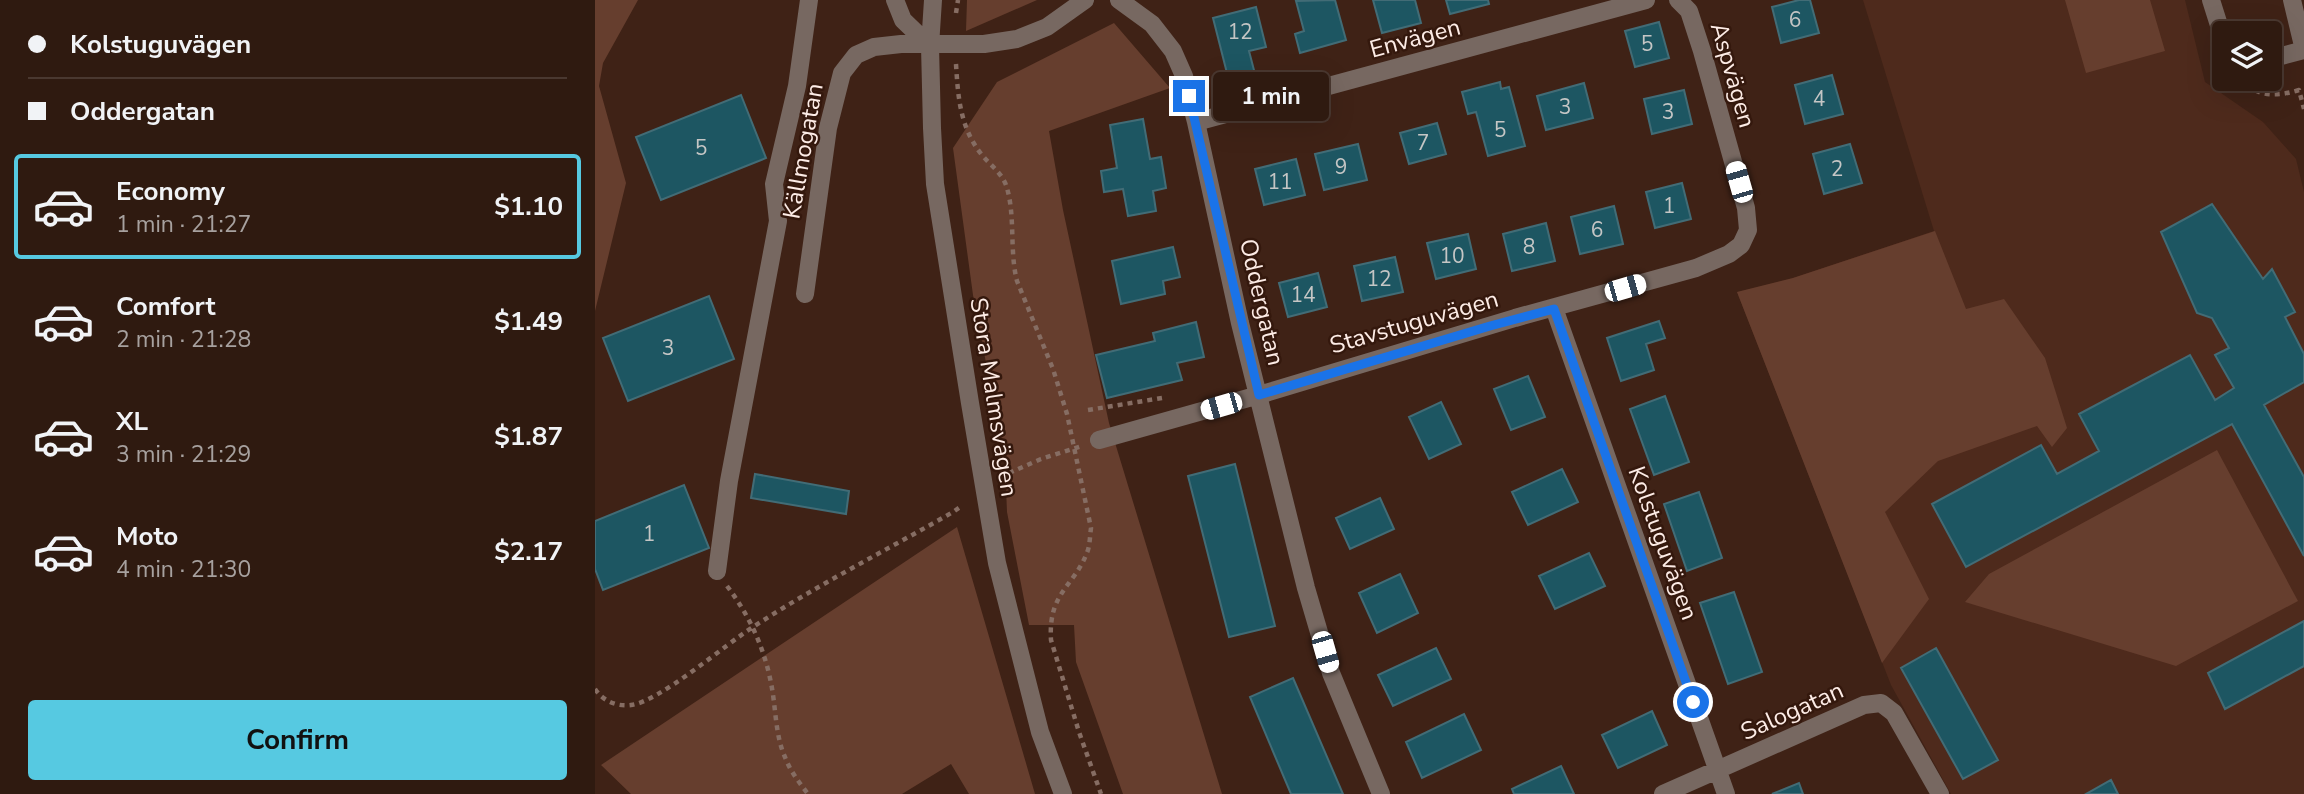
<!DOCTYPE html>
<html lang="en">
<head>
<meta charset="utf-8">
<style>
	:root { --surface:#2f1a10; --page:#3b271e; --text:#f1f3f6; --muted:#a7a19f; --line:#4a3830; --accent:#56c9e1 }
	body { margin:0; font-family:"Nunito Sans",sans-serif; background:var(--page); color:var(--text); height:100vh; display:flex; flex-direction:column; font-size:26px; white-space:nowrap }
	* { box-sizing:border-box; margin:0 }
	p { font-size:23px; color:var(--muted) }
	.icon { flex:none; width:38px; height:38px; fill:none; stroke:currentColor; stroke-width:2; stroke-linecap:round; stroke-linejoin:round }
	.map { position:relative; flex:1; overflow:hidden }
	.side { display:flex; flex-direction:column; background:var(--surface); width:595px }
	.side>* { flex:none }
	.banner { display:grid; align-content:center; height:154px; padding:0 28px; background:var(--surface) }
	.tools { position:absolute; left:1617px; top:21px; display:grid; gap:14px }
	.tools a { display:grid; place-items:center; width:70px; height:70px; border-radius:7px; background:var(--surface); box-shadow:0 7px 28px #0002,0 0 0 2px var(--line); font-size:35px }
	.end { position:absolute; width:32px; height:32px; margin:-16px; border:9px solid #1a73e8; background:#fff; box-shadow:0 0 0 4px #fff }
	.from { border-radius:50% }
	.bubble { position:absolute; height:49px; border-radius:7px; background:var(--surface); box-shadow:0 7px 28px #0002,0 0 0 2px var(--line); font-size:23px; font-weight:700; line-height:49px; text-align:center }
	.car { position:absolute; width:21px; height:42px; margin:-21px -10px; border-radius:9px; box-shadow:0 0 5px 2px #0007; background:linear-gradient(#fff 24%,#345 0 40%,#fff 0 76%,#345 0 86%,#fff 0) }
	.banner b { display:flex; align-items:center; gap:24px; height:66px; font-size:26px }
	.banner b+b { border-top:2px solid var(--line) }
	.banner i { width:18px; height:18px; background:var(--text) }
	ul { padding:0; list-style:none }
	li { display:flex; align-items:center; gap:21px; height:105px; margin:0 14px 10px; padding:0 14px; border:4px solid transparent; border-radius:7px }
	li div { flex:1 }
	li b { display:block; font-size:26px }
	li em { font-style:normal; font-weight:700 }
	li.current { border-color:var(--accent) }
	li>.icon { width:63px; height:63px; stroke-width:1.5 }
	.cta { display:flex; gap:14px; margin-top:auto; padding:14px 28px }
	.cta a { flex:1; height:80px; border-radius:7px; background:var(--accent); color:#111; font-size:28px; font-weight:700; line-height:80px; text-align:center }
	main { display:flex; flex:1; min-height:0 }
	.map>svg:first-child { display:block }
</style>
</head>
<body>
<main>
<section class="side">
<div class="banner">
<b><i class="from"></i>Kolstuguvägen</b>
<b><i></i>Oddergatan</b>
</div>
<ul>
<li class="current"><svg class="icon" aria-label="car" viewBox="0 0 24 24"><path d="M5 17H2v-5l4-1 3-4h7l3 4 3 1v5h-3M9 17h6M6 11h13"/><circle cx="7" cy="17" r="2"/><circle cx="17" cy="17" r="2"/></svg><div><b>Economy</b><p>1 min · 21:27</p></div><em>$1.10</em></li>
<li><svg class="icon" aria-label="car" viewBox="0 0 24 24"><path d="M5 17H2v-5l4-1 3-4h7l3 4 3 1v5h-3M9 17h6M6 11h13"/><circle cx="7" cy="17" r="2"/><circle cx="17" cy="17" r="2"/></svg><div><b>Comfort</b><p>2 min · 21:28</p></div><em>$1.49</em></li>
<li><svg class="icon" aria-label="car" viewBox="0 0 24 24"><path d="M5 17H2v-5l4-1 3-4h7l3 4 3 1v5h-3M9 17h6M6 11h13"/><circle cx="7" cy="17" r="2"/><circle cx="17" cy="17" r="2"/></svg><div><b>XL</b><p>3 min · 21:29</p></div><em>$1.87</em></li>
<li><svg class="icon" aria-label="car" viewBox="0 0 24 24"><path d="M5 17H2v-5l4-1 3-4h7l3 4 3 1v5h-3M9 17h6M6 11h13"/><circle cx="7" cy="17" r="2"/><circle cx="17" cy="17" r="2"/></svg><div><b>Moto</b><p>4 min · 21:30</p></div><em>$2.17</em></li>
</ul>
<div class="cta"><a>Confirm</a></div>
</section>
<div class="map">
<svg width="1709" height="794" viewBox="0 0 1709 794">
	<rect width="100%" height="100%" fill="#3f2216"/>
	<path fill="#4e2a1c" d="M1268,0H1590L1610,82L1668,122L1701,159L1709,192V794H1356L1296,685L1142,292L1198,278L1339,231Z"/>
	<path fill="#663e2e" d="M0,0H43L8,63L4,86L31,183L0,311Z
		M372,0H442L371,31Z
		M1470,0H1555L1570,51L1491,73Z
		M519,23L575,88L454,131L468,210L514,423L627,794H528L481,662L479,625H434L412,512L410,462L378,295L358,148L402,82Z
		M1340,231L1371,309L1409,299L1450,358L1472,428L1457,447L1442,426L1343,461L1290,512L1334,599L1287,663L1142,292L1198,278Z
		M1622,450L1703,601L1581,666L1370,602L1394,574Z
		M362,527L440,794H374L356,764L307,794H36L6,765Z"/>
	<path fill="#1d5662" stroke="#426c76" stroke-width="2" d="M740,0L751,40L705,53L700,34L709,31L701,1Z
		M778,0H820L826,23L787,33Z
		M851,0H893L894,4L855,14Z
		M1204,0H1215L1224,33L1186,43L1177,7Z
		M661,7L671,47L654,51L660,74L634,81L618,18Z
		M1064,22L1074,58L1040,67L1030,31Z
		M1237,75L1248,114L1210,124L1200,85Z
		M905,82L906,89L914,87L930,146L893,156L881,112L873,114L867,92Z
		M989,83L998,118L951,130L942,96Z
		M1089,90L1097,124L1057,134L1049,99Z
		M146,95L171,158L66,200L41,137Z
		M548,119L555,159L566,157L571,188L558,191L561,211L533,216L528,189L509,192L506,171L522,168L515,125Z
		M842,123L851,154L814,164L805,133Z
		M763,144L772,180L729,190L720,154Z
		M1255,144L1267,183L1229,194L1218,154Z
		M701,159L710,195L669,205L660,169Z
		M1087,183L1096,219L1060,228L1051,192Z
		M1617,204L1668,279L1677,269L1700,312L1690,317L1709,354V382L1669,405L1709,477V556L1637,424L1371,567L1337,504L1446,445L1462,474L1504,451L1484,414L1595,355L1620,400L1639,388L1620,355L1634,348L1617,318L1602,313L1566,232Z
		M1019,206L1028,244L985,254L976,217Z
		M951,223L960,261L917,271L908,234Z
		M873,234L881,269L841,279L832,243Z
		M578,247L585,277L568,281L570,294L526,304L517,261Z
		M800,257L808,292L767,301L759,266Z
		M723,273L732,307L693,317L684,283Z
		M114,296L139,359L33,401L8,338Z
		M1064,321L1070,338L1051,344L1059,370L1026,381L1012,338Z
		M601,322L609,357L582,363L587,380L512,398L501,355L560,341L558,333Z
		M933,376L950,417L916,430L899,389Z
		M1070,396L1094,462L1059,475L1035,409Z
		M846,402L866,444L834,459L814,417Z
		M640,464L680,626L634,637L593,476Z
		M967,469L983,502L933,525L917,492Z
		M160,474L254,491L251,514L156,498Z
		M89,485L114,548L8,590L0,569V521Z
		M1104,492L1127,558L1092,571L1069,504Z
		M785,498L799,529L755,549L741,518Z
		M994,553L1010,586L960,609L944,576Z
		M805,574L823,613L782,633L764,593Z
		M1139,592L1167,672L1133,684L1105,603Z
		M1709,621V666L1630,709L1613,673Z
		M841,648L856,679L798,706L783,675Z
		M1341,648L1403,760L1368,779L1306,668Z
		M698,678L748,794H696L655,697Z
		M1057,711L1072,745L1023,768L1007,735Z
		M869,714L886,750L827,778L811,742Z
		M966,766L979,794H919L917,789Z
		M1516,780L1523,794H1491Z
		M1204,783L1208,794H1177Z"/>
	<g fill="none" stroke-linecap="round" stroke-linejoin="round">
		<path stroke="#866d63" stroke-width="4.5" stroke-dasharray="5 5" stroke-linecap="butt" d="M361,13L363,0
			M361,64C363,97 365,128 387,155C395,165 406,172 411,185C421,215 414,250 422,281L458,369L472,414L496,528C495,535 495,543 493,550C480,587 453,591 456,640L484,732L506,794
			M1644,79C1662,97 1681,97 1704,90L1709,109
			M493,410L567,398
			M414,473L446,459L487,446
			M132,586C154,615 169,647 176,683C181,707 180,735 190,757C195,771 204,782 213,794
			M0,689C8,701 22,707 36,705C64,702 131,644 158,627C222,585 292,550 358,512L368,505"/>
		<path stroke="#776861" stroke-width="18" d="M300,0L308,20L335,46
			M338,0L335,46L337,128L340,184L375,403L402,563L445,732L468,794
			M524,0L557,24L578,51L589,76L601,122L645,323L711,588L736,673L786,794
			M1616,0L1629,41
			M1697,0L1709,50
			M1675,59L1709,50
			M601,122L1051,0
			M210,294L233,128L247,73L261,55L279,47L306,44H389L422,39L452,27L490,0
			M959,308L1131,794
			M504,440L664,395L920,318L1101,268L1134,254L1146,245L1153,230L1151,208L1107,51L1094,11L1083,0
			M122,571L134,481L183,221L179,184L202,86L214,0
			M1068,794L1269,705L1286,703L1299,713L1345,794"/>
	</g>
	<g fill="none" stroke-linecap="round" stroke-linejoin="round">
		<path stroke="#1a73e8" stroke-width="9" d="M594,96L664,395L895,326L959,309L1098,702"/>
	</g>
	<g text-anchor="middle" stroke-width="5" stroke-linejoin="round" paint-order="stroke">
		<g font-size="21" fill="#c5c6c5">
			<text x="1200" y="27">6</text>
			<text x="645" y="39">12</text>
			<text x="1052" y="51">5</text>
			<text x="1224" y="106">4</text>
			<text x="970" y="114">3</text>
			<text x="1073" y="119">3</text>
			<text x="905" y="137">5</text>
			<text x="828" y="150">7</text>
			<text x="106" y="155">5</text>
			<text x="746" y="174">9</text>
			<text x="1242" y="176">2</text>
			<text x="685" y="189">11</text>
			<text x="1074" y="213">1</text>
			<text x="1002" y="237">6</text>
			<text x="934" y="254">8</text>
			<text x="857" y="263">10</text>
			<text x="784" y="286">12</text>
			<text x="708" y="302">14</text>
			<text x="73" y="355">3</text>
			<text x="54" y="541">1</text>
		</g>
		<g font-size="24" fill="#fdece6" stroke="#34180d">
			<text transform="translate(820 38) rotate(-15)" y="8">Envägen</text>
			<text transform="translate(1138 75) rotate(74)" y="8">Aspvägen</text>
			<text transform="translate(208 151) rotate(-80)" y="8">Källmogatan</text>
			<text transform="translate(667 302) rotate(77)" y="8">Oddergatan</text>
			<text transform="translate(819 322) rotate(-16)" y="8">Stavstuguvägen</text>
			<text transform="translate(399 397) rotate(81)" y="8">Stora Malmsvägen</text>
			<text transform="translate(1068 543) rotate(70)" y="8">Kolstuguvägen</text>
			<text transform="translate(1197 711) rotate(-24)" y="8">Salogatan</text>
		</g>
	</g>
</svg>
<div class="tools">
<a><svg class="icon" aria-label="layers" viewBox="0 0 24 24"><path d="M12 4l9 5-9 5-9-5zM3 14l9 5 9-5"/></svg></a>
</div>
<i class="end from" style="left:1098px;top:702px"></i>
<i class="end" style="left:594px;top:96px"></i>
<div class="bubble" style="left:618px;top:72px;width:116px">1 min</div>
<i class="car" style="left:1144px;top:182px;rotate:344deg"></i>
<i class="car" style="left:1030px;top:288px;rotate:74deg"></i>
<i class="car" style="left:626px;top:406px;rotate:254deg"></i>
<i class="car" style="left:730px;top:652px;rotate:164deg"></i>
</div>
</main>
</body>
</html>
